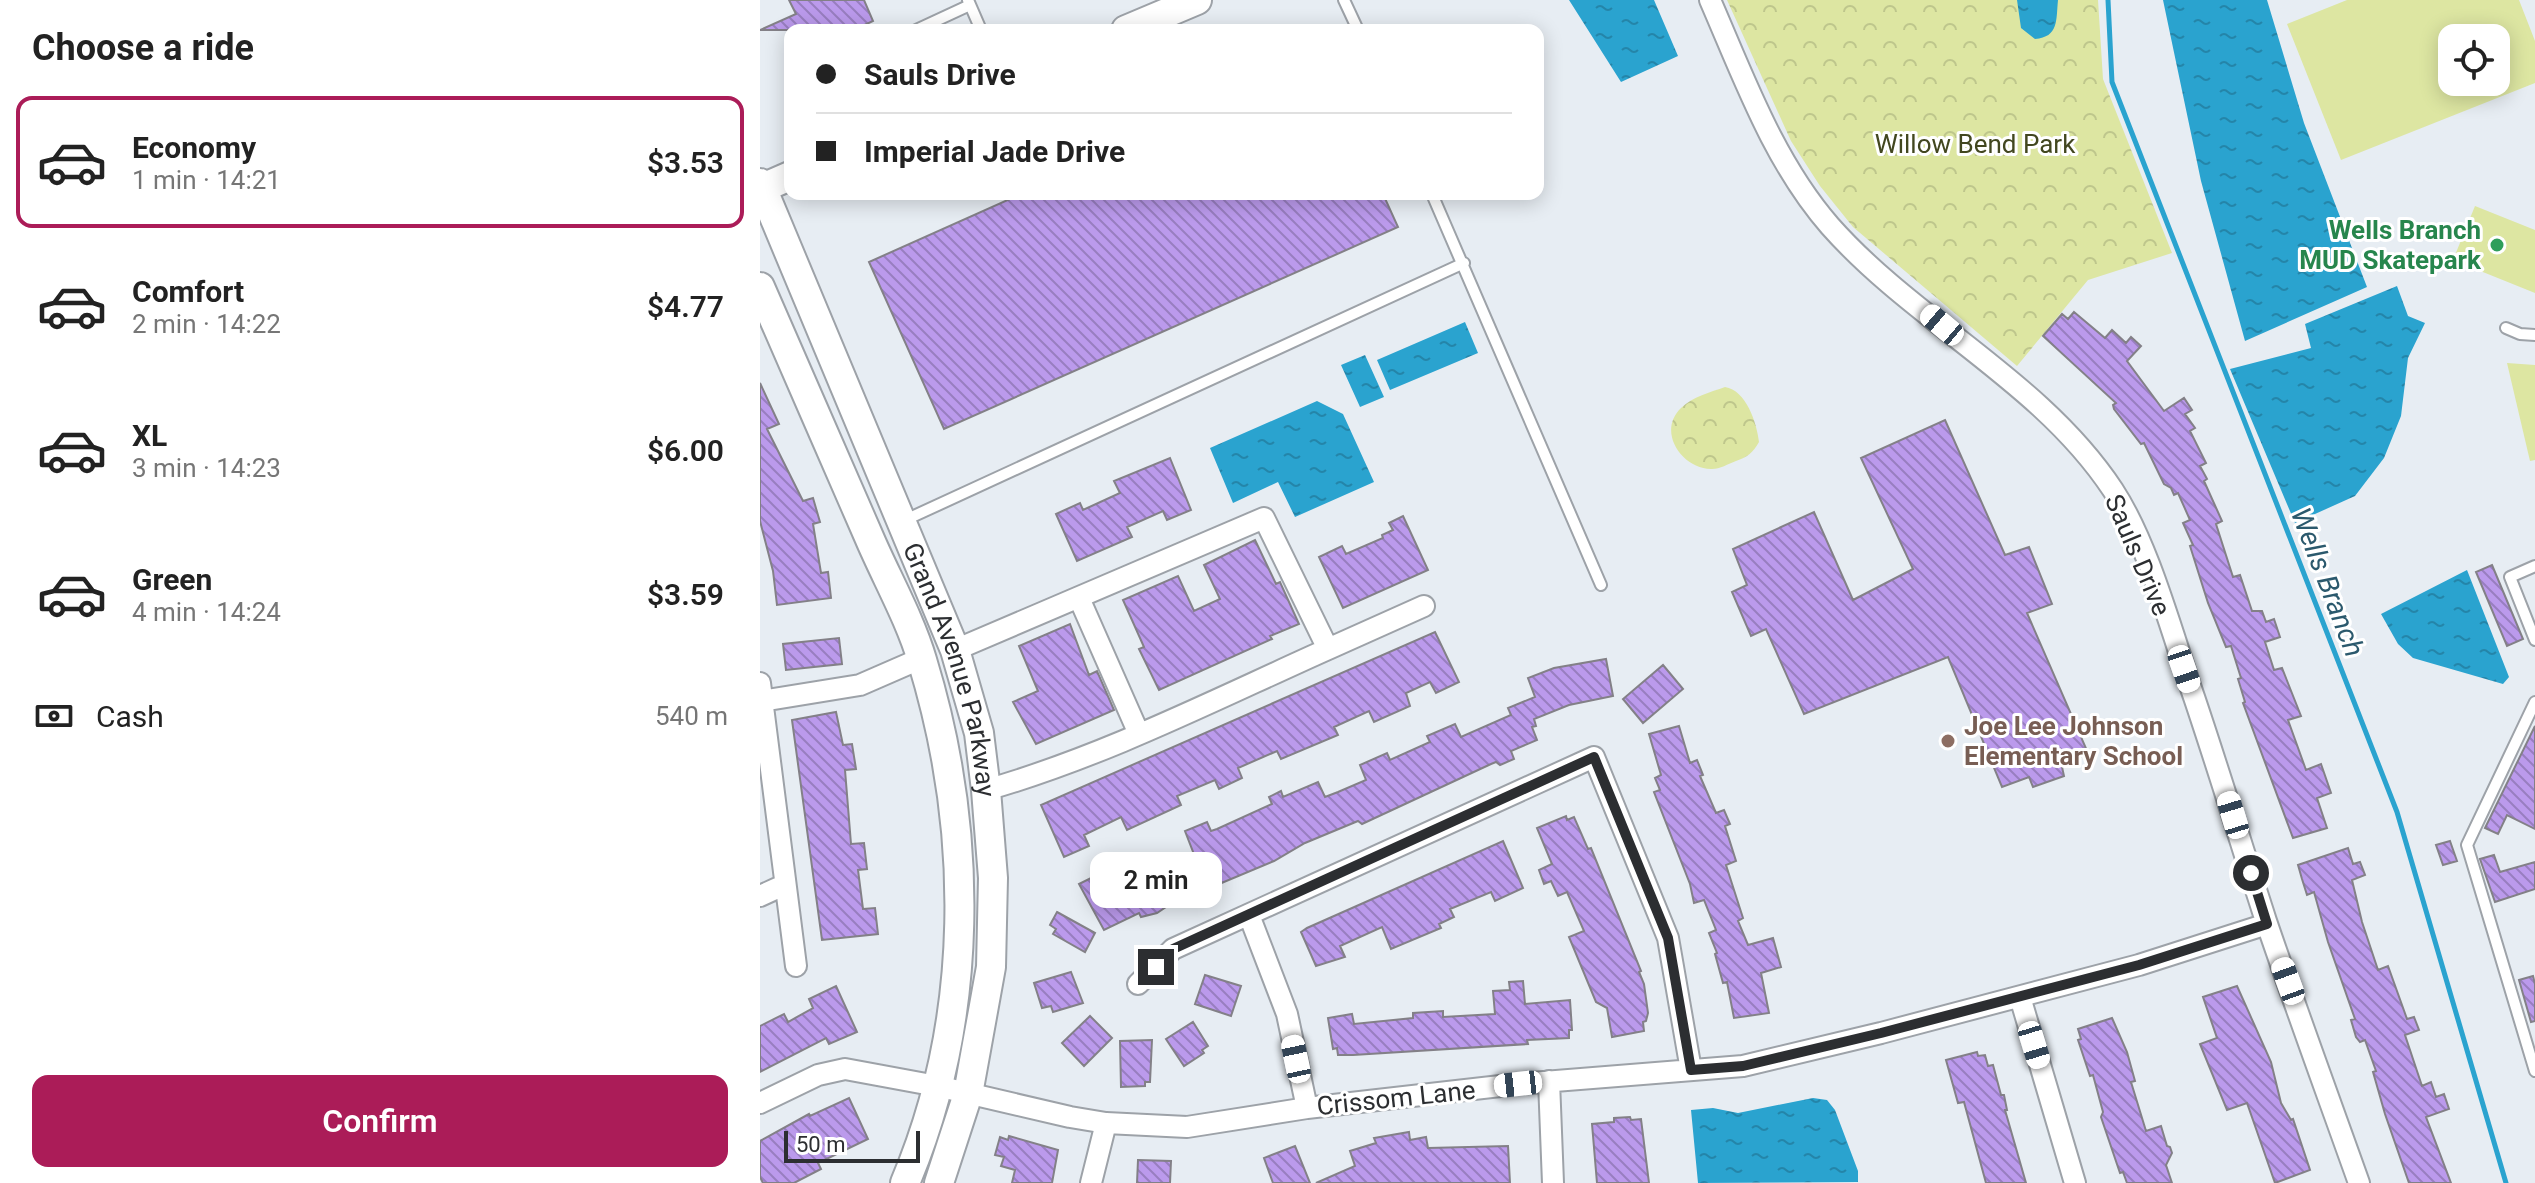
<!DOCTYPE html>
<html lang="en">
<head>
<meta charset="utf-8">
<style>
	:root { --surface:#fff; --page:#f6f6f6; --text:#222; --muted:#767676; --line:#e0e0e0; --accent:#ab1c58 }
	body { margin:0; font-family:Roboto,sans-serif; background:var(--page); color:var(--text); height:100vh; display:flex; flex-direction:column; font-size:30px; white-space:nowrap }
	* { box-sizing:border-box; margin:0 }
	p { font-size:26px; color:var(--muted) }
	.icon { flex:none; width:44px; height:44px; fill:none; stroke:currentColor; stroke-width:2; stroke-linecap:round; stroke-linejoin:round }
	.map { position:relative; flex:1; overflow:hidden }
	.panel { display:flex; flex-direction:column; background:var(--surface); width:760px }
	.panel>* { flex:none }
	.guide { position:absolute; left:24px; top:24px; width:760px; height:176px; border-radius:16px; box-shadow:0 4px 20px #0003; display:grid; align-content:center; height:176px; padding:0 32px; background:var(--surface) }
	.tools { position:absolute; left:1678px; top:24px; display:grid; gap:16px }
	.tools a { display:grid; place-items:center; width:72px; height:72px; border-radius:16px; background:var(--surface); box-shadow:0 4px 20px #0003; font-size:40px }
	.scale { position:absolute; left:24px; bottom:20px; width:136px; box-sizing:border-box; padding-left:8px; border:4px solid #2c2e31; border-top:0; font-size:22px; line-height:28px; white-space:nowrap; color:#2c2e31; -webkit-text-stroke:6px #fff; paint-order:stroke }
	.end { position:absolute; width:36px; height:36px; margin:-18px; border:10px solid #2c2e31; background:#fff; box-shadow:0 0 0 4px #fff }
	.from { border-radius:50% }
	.bubble { position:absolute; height:56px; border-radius:16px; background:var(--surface); box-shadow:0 4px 20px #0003; font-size:26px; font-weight:600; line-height:56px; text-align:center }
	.car { position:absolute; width:24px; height:48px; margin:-24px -12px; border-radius:10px; box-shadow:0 0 6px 2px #0007; background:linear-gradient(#fff 24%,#345 0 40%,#fff 0 76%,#345 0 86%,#fff 0) }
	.guide b { display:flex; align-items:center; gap:28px; height:76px; font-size:30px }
	.guide b+b { border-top:2px solid var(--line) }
	.guide i { width:20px; height:20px; background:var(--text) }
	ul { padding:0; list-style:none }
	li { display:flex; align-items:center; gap:24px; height:132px; margin:0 16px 12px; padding:0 16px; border:4px solid transparent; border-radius:16px }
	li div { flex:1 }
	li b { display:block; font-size:30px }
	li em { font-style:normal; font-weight:600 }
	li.selected { border-color:var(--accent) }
	li>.icon { width:72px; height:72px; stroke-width:1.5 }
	h2 { padding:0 32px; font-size:36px; line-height:96px }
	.pay { display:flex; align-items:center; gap:20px; height:88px; padding:0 32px; font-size:30px }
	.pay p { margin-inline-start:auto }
	.action { display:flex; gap:16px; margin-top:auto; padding:16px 32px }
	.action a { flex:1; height:92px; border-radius:16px; background:var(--accent); color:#fff; font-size:32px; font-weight:600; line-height:92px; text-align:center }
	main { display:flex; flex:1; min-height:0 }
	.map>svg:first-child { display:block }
</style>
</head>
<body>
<main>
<section class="panel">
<h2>Choose a ride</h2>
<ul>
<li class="selected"><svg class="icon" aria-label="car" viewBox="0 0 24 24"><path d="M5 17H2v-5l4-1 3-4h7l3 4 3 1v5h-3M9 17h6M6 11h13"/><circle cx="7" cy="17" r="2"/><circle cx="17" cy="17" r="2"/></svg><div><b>Economy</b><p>1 min · 14:21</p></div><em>$3.53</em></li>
<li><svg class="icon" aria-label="car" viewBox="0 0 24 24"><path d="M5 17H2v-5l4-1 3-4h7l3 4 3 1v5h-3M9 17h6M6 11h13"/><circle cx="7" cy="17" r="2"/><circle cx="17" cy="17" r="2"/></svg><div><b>Comfort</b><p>2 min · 14:22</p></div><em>$4.77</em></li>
<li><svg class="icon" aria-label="car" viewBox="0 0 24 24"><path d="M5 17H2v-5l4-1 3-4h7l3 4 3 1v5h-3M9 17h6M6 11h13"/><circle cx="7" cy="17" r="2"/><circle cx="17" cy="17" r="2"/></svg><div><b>XL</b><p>3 min · 14:23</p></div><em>$6.00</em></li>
<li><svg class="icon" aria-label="car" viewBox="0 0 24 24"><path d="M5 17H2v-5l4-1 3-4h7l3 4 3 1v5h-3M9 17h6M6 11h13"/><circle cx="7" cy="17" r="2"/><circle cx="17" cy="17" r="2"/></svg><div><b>Green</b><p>4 min · 14:24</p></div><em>$3.59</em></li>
</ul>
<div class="pay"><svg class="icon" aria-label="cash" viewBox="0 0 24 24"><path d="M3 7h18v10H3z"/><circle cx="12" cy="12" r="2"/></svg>Cash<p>540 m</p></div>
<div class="action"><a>Confirm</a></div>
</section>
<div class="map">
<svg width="1775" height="1183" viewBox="0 0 1775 1183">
	<defs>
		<pattern id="park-crowns" width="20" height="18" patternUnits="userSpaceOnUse" patternTransform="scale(2)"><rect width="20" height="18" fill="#dde6a2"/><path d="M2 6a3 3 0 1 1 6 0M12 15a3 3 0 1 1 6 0" fill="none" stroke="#bec68c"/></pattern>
		<pattern id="water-ripples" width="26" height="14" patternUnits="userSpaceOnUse" patternTransform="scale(2)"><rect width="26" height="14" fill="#2aa3cf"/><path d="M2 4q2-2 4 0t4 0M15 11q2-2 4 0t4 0" fill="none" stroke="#2485a9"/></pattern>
		<pattern id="building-back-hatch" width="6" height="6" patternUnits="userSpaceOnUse" patternTransform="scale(2)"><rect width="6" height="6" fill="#bb9aec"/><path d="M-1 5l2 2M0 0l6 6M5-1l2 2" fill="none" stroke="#987ec0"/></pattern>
	</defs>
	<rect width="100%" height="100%" fill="#e7edf3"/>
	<path fill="#dde6a2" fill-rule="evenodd" d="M1587,0H1759L1775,41V83L1581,160L1527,24ZM1692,38H1736V82H1692Z
		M1715,206L1775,230V293L1693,260Z
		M1747,363L1775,365V460L1770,461Z"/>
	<path fill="url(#park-crowns)" d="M967,0H1338L1343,79L1412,253L1328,280L1257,366L1093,227L1060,186L1031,141Z
		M965,387C986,390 997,423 999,442C993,453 987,457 976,461C968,464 960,469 952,469C923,470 896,432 921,408C932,397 951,392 965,387Z"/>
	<path fill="url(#water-ripples)" d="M809,0H894L918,56L861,82Z
		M1257,0H1298C1296,20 1299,37 1275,39L1261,28Z
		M1403,0H1507L1544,123L1607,287L1485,341L1441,181Z
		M1637,286L1648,316L1665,323L1648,358L1641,416L1624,458L1595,496L1535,523L1470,369L1551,348L1545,324Z
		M705,322L718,353L630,390L617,360Z
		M605,355L624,397L600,407L581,365Z
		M557,401L583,414L614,482L535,517L518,482L473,503L450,448Z
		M1707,570L1749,677L1743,684L1653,658L1638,644L1621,614Z
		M1053,1098L1067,1100L1075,1110L1098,1171V1182L938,1183L931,1110L953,1108L978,1113Z"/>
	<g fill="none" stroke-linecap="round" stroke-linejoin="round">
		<path stroke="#2aa3cf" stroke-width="5" d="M1348,0L1352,82L1637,812L1746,1183"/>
	</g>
	<path fill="url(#building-back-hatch)" stroke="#838087" stroke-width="2" d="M29,0H104L113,21L94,30H0L36,14Z
		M261,194H623L638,227L184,429L109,262Z
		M1314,312L1345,338L1352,330L1366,343L1371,337L1381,346L1367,361L1404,411L1424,398L1432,410L1425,414L1435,428L1430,431L1446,463L1440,466L1447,479L1444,481L1462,521L1456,524L1473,577L1480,575L1492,611H1502L1506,622L1514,619L1520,637L1505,642L1514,670L1522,668L1541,716L1528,720L1546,770L1561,764L1571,793L1557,798L1567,828L1533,838L1483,703L1485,702L1478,679L1481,678L1471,646L1466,647L1448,603L1430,546L1433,545L1423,523L1430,520L1418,493L1414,495L1411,488L1404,484L1384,443L1381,444L1354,409L1353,405L1356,403L1283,336L1302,314L1308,319Z
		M0,383L19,424L7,429L43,501L53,498L60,522L53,524L61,573L68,572L71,598L17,605L13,571L0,521Z
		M1185,420L1245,555L1269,547L1292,604L1267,613L1328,753L1302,767L1304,776L1273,787L1269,777L1242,787L1188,657L1044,714L1006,629L991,636L972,592L987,585L973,549L1054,512L1093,600L1153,569L1101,458Z
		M410,458L431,510L407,520L403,511L367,527L372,537L317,561L296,514L320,503L323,510L360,493L354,481Z
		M643,516L668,570L583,608L559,557L582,546L586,554L623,538L622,535L633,530L629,523Z
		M495,540L516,584L520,582L539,624L510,636L512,639L399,690L379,649L384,647L363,600L418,576L434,611L460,599L444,565Z
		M1732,565L1763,639L1747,646L1716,572Z
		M310,624L329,675L337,671L354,710L276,744L253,702L278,691L259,646Z
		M675,632L699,682L676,693L670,682L646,693L650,706L614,722L609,711L574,727L578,735L521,759L517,751L478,768L482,778L459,789L455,780L417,796L421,805L367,830L361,817L324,835L329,846L304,857L281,805Z
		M79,638L82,664L26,670L23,644Z
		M846,659L853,696L809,705L774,719L776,726L772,727L777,740L751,751L754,759L740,765L736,762L731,764L602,824L598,821L545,843L514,861L409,905L397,913L381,917L379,913L344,930L319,884L347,870L357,889L395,872L397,877L423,866L422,862L435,857L425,831L447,822L451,831L457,829L512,804L509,797L521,791L523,797L558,782L565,797L578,792L606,780L600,765L627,753L630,760L670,742L667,736L695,724L701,737L751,715L748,708L775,697L768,678L794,668Z
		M903,665L923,689L883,723L863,699Z
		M76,712L83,745L92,744L96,769L85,770L91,844L104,843L107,869L98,870L103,909L115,908L118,934L62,940L32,720Z
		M919,726L930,763L937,760L943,775L940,776L956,813L964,810L970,824L965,826L976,861L966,865L983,918L978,921L988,945L1013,938L1021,967L1001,973L1009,1013L974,1018L967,982L963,983L955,954L957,953L949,933L956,930L944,900L934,903L930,884L894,792L900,790L895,778L901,775L889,734Z
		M1775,726V829L1747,815L1738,834L1725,828Z
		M806,816L807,820L814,817L828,849L831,848L881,971L879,972L884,984L888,1013L886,1021L883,1022L884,1031L852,1037L847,1008L836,1002L809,937L824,931L807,892L798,896L791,881L784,884L779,870L792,864L777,828Z
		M743,841L763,888L735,901L731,892L690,909L694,917L679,924L681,928L631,949L622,927L580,946L585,957L556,966L541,932L547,928Z
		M1690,841L1697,861L1683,865L1676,845Z
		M1588,848L1593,864L1600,862L1605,875L1592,880L1602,922L1618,970L1628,966L1647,1019L1654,1017L1659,1030L1645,1035L1662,1086L1671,1082L1676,1097L1684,1094L1689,1109L1666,1117L1691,1183H1649L1625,1114L1613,1072L1616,1071L1605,1040L1600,1042L1596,1037L1591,1020L1595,1019L1568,942L1554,892L1547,895L1542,879L1538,865Z
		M1734,855L1740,872L1775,862V889L1735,902L1720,859Z
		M297,912L335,933L325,952L293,934L296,929L290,925Z
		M311,972L323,1003L293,1012L291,1006L282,1008L274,983Z
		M445,975L481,986L471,1016L435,1004Z
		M1773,976L1775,984V1021L1771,1022L1759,980Z
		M763,981L765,1004L810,1000L812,1030H809V1038L767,1040L768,1044L593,1055H578L577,1048L573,1049L568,1018L592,1014L594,1024L653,1018V1013L683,1011V1017L735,1014L733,991L750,990L749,982Z
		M76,986L97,1032L69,1044L66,1038L0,1072V1026L24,1014L28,1022L53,1008L49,999Z
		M1477,986L1511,1062L1521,1103L1531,1120L1533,1119L1550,1170L1515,1183L1487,1103L1467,1110L1440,1044L1457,1038L1443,997Z
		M330,1016L352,1038L324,1066L302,1043Z
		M1352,1018L1367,1052L1375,1081L1371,1082L1386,1131L1401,1126L1407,1146L1410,1147L1412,1153L1406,1165L1412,1183H1367L1363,1172L1360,1173L1341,1117L1343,1112L1333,1075L1330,1076L1318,1040L1321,1039L1318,1029Z
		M433,1022L448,1046L442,1050L444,1053L424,1066L406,1039Z
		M392,1040L390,1082H385V1086L361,1087L360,1041Z
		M1217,1052L1218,1056L1225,1055L1228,1066L1233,1065L1241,1095H1244L1247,1110H1245L1266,1183H1226L1204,1102L1198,1103L1186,1060Z
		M89,1098L108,1139L58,1163L61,1169L34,1183H3L0,1177V1141L49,1114L50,1116Z
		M870,1117L871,1120L881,1119L889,1183H837L832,1124L854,1122V1118Z
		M649,1132L650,1140L666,1137L668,1148L748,1146L750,1183H556L595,1166L590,1151L616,1143L614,1138Z
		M249,1136L298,1150L292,1183H252L255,1170L241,1166L244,1157L235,1155L240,1137L248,1140Z
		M535,1146L550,1183H513L504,1158Z
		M378,1160L411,1161L410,1183H377Z"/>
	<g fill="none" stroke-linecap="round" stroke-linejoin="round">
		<g stroke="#9da2a8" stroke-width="14">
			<path id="lane" d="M208,0L221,30
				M584,0L598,30
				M156,30L210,5
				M672,194L841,585
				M1746,328L1760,334L1775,335
				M143,521L704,263
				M1775,566L1750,577L1775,640
				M1775,702L1707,845L1775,1071"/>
		</g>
		<g stroke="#9da2a8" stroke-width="24">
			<path id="street" d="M950,0C984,78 1014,162 1070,226C1156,323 1281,381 1353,490C1389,545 1412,634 1434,697C1459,771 1482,847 1506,921C1536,1009 1568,1096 1599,1183
				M319,598L379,734
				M568,649L664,606
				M195,650L504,518L568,649C456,699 345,756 226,790
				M0,683L36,966
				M2,701L100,685L162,658
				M0,896L24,885
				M489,915L527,1014L547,1108
				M378,984L413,949L834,757L908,938L931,1070
				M1260,997L1315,1183
				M789,1081L793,1183
				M0,1103L58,1075L85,1069L177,1086L310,1117L346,1123L427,1127L547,1108L758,1084L983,1066L1121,1033L1379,965L1507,924
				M331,1183L346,1123"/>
		</g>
		<g stroke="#9da2a8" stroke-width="32">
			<g id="secondary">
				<path d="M366,30L437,0"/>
				<path id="s1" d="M0,183L195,650L219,733L226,790L233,878L231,967L208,1094L179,1183"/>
				<path d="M0,189L30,176"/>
				<path d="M0,287C36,370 73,454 109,537C126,577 150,619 162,660C214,830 215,1018 145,1183"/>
			</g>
		</g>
		<use href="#lane" stroke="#fff" stroke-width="10"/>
		<use href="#street" stroke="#fff" stroke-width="20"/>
		<use href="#secondary" stroke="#fff" stroke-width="28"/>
	</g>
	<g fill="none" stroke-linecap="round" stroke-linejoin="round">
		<path stroke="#2c2e31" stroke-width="10" d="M396,967L413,949L834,757L908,938L931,1070L983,1066L1121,1033L1379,965L1507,924L1491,873"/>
	</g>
	<circle fill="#2e9e5b" stroke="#fff" stroke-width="3" cx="1737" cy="245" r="8"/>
	<circle fill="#8d6e63" stroke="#fff" stroke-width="3" cx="1188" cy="741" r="8"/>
	<g text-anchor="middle" stroke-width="6" stroke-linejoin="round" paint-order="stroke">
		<g font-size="26" fill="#42471f" stroke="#fff">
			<text x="1215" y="153">Willow Bend Park</text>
		</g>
		<g font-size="26" font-weight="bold" fill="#27864d" stroke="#fff" text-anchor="end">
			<text x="1721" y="239">Wells Branch<tspan x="1721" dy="30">MUD Skatepark</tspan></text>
		</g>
		<g font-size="26" fill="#2c2e31" stroke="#fff">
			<text transform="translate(1378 555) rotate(67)" y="9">Sauls Drive</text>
			<text dy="9" stroke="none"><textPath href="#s1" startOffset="524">Grand Avenue Parkway</textPath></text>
			<text transform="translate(636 1098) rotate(-6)" y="9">Crissom Lane</text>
		</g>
		<g font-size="26" font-weight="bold" fill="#785e54" stroke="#fff" text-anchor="start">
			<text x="1204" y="735">Joe Lee Johnson<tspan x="1204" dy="30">Elementary School</tspan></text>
		</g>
		<g font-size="28" font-style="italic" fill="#2b596d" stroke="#fff">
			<text transform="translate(1568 582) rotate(69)" y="10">Wells Branch</text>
		</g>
	</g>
</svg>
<div class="tools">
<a><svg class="icon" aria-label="locate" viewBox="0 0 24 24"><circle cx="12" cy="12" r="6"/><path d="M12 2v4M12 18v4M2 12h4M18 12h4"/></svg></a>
</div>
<div class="scale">50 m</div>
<i class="end from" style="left:1491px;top:873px"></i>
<i class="end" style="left:396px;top:967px"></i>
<div class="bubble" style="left:330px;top:852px;width:132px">2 min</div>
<i class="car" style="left:1182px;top:325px;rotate:310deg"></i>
<i class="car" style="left:1424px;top:669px;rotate:161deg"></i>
<i class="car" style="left:1473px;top:815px;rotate:343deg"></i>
<i class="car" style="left:1528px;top:981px;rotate:340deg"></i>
<i class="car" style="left:1274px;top:1045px;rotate:163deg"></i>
<i class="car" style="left:536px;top:1059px;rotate:348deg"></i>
<i class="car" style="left:758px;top:1084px;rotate:264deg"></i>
<div class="guide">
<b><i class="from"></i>Sauls Drive</b>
<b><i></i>Imperial Jade Drive</b>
</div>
</div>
</main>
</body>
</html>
